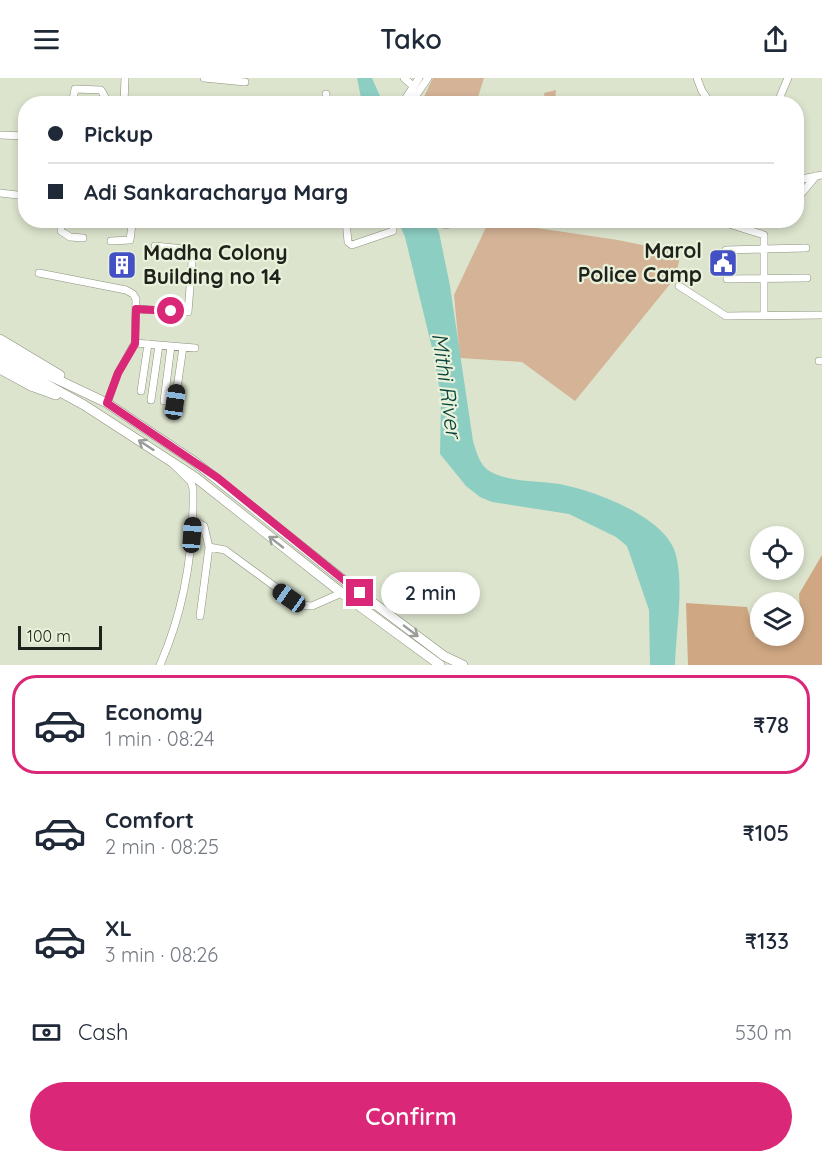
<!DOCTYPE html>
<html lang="en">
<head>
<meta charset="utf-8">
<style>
	:root { --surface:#fff; --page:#f6f6f7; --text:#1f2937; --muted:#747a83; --line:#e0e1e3; --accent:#db2777 }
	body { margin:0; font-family:Quicksand,sans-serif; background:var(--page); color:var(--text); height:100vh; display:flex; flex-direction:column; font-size:22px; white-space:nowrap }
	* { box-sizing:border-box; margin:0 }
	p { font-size:20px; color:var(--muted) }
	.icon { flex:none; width:33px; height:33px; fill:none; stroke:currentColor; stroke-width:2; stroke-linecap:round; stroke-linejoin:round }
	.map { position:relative; height:587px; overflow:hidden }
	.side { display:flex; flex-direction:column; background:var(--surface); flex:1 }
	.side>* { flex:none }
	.hud { position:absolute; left:18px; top:18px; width:786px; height:132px; border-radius:24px; box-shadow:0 3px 9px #0003; display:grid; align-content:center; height:132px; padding:0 30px; background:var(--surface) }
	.controls { position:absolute; left:750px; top:448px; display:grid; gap:12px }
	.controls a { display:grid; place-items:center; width:54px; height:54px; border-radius:50%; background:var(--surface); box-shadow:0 3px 9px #0003; font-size:30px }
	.scale { position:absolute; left:18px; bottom:15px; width:84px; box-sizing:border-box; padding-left:6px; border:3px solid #1f221a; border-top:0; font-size:16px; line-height:21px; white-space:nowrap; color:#1f221a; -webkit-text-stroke:4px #e9f1da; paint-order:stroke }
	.end { position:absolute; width:27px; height:27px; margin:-14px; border:8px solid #db2777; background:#fff; box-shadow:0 0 0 3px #fff }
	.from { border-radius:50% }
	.bubble { position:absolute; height:42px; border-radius:21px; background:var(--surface); box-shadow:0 3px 9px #0003; font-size:20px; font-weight:600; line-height:42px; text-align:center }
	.car { position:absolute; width:18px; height:36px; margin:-18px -9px; border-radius:8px; box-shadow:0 0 4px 2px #0007; background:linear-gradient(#222 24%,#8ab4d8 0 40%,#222 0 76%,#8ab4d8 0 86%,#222 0) }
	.hud b { display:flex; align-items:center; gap:21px; height:57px; font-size:22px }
	.hud b+b { border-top:2px solid var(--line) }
	.hud i { width:15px; height:15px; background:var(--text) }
	ul { padding:10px 0 0; list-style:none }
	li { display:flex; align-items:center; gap:18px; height:99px; margin:0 12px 9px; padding:0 18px; border:3px solid transparent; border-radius:24px }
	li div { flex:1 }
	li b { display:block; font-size:22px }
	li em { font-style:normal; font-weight:600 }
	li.active { border-color:var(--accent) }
	li>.icon { width:54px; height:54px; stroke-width:1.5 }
	.pay { display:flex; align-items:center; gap:15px; height:66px; padding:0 30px; font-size:22px }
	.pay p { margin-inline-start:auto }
	.action { display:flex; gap:12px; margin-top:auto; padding:12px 30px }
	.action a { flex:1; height:69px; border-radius:36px; background:var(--accent); color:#fff; font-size:24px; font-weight:600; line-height:69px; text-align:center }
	header { display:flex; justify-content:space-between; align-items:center; height:78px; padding:0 30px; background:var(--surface); font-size:27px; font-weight:600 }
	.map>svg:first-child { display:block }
</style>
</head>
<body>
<header><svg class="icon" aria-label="menu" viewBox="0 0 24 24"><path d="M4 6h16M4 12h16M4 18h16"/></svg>Tako<svg class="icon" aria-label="share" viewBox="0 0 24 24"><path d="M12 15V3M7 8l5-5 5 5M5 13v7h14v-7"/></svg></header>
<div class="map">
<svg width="822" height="587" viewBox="0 0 822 587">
	<rect width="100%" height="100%" fill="#dce4cd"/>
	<path fill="#d4b396" d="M433,0H484L478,19L531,25H421Z
		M556,12L555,25H533L545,22L544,15Z
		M255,20L302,22V25H255Z
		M489,143L618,162L681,175L675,200L575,323L522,284L460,280L454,217Z"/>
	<path fill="#cfa783" d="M822,477V587H688L686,525L747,529L755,559L791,564V558H794V541L800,534L799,516Z"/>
	<path fill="#8dcec3" d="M357,0H372L383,25H362Z
		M398,143H433L439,154L450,208L473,363C477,375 479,387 491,394C509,404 538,403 559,406C593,412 667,439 676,477C684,509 676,553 675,587H650L649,532L627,468L616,459L569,436L492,424L480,419L466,408L440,376L441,318L432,270L405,159Z"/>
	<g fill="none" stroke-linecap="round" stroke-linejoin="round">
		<g stroke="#8b927d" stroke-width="8">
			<path id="minor" d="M204,0L245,4
				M404,0L412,7
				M697,0L702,13L711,26
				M326,16L327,26
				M72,26L75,11L101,12L109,26
				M124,26L125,0
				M402,26L419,0
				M410,26L428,0
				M777,26L788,0
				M0,57L26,58
				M796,102L822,97
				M0,115L26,118
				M796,122L816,98
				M61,142V153L70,159L83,160
				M346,142L348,164L352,167L393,153V142
				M439,142L445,147L453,145
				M716,142L764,157V238
				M111,163L130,162L132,146L127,142
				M726,172L806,170
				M39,195L126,212L133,216L136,221L135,265L118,295L107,325
				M727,201L807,200
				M679,208L726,238L822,237
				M136,231L188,234L193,172L155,168
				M135,265L195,270
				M819,283H822
				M141,313L148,266
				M151,322L159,267
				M164,323L171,268
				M175,324L183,269
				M193,442L204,448L209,469
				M200,538L209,469L225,472L300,527L312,528L353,510
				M160,587C185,530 194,473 193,411L191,404L173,386"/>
		</g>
		<g stroke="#8b927d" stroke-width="10">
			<path id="major" d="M0,261L60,297
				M0,271L33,290L107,325L195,384L351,508L444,578L463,587
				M0,281L84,327L195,399L343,516L440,587
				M0,291L31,308L56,317"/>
		</g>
		<use href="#minor" stroke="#fff" stroke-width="7"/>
		<use href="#major" stroke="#fff" stroke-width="9"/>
	</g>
	<defs><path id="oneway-shaft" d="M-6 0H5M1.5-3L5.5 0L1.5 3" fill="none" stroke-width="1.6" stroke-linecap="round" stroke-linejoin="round" transform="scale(1.5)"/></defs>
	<g stroke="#9a9c98">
		<use href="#oneway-shaft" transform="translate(146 367) rotate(-147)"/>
		<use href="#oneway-shaft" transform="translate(276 464) rotate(-142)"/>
		<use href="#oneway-shaft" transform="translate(411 553) rotate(37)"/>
	</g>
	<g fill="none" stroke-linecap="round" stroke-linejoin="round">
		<path stroke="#db2777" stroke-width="8" d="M171,233L136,231L135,266L118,295L107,325L218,400L360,515"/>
	</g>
	<defs>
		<g id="civic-square" transform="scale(1.5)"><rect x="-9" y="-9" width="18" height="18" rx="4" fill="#4351c5" stroke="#e9f1da"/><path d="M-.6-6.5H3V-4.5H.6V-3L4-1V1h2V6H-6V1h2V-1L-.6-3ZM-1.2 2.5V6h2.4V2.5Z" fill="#fff"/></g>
		<g id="building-square" transform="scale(1.5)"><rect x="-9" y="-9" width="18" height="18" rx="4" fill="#4351c5" stroke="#e9f1da"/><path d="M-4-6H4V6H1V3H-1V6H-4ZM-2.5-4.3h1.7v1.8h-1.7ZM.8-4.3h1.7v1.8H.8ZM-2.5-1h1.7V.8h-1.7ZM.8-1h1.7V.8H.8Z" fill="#fff"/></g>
	</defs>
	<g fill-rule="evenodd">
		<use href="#civic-square" x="723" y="185"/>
		<use href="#building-square" x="122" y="187"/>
	</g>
	<g text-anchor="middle" stroke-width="4.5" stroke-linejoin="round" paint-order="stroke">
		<g font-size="21" font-weight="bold" fill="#1f221a" stroke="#e9f1da" text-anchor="end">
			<text x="702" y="180">Marol<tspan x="702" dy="24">Police Camp</tspan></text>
			<text x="143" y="182" text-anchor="start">Madha Colony<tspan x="143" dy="24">Building no 14</tspan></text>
		</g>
		<g font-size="22" font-style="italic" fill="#05433c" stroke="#e9f1da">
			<text transform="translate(447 307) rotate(82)" y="8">Mithi River</text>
		</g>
	</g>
</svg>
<div class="controls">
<a><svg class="icon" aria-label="locate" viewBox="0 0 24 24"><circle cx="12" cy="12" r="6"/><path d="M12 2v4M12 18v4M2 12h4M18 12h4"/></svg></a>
<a><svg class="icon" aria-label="layers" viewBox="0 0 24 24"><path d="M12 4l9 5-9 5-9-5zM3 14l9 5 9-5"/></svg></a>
</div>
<div class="scale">100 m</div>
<i class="end from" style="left:171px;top:233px"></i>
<i class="end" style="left:360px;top:515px"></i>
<div class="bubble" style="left:381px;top:494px;width:99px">2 min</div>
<i class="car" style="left:175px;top:324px;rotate:8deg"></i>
<i class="car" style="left:192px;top:457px;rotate:4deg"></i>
<i class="car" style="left:289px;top:520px;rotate:305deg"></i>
<div class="hud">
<b><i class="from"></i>Pickup</b>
<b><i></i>Adi Sankaracharya Marg</b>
</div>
</div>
<section class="side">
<ul>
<li class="active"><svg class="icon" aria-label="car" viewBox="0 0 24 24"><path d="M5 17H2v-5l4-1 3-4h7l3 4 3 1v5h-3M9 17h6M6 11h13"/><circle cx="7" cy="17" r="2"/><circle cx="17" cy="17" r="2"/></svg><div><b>Economy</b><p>1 min · 08:24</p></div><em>₹78</em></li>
<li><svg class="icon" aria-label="car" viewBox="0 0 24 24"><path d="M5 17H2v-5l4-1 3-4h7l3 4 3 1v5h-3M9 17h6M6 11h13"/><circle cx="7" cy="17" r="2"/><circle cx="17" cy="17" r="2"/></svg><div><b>Comfort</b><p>2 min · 08:25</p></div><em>₹105</em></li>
<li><svg class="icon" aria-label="car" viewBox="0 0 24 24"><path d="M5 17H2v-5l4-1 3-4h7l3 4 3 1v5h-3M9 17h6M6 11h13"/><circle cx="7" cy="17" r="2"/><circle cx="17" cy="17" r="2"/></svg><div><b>XL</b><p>3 min · 08:26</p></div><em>₹133</em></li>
</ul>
<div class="pay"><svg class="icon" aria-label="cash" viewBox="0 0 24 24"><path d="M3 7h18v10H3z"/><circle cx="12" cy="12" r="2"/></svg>Cash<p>530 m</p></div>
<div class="action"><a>Confirm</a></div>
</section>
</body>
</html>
